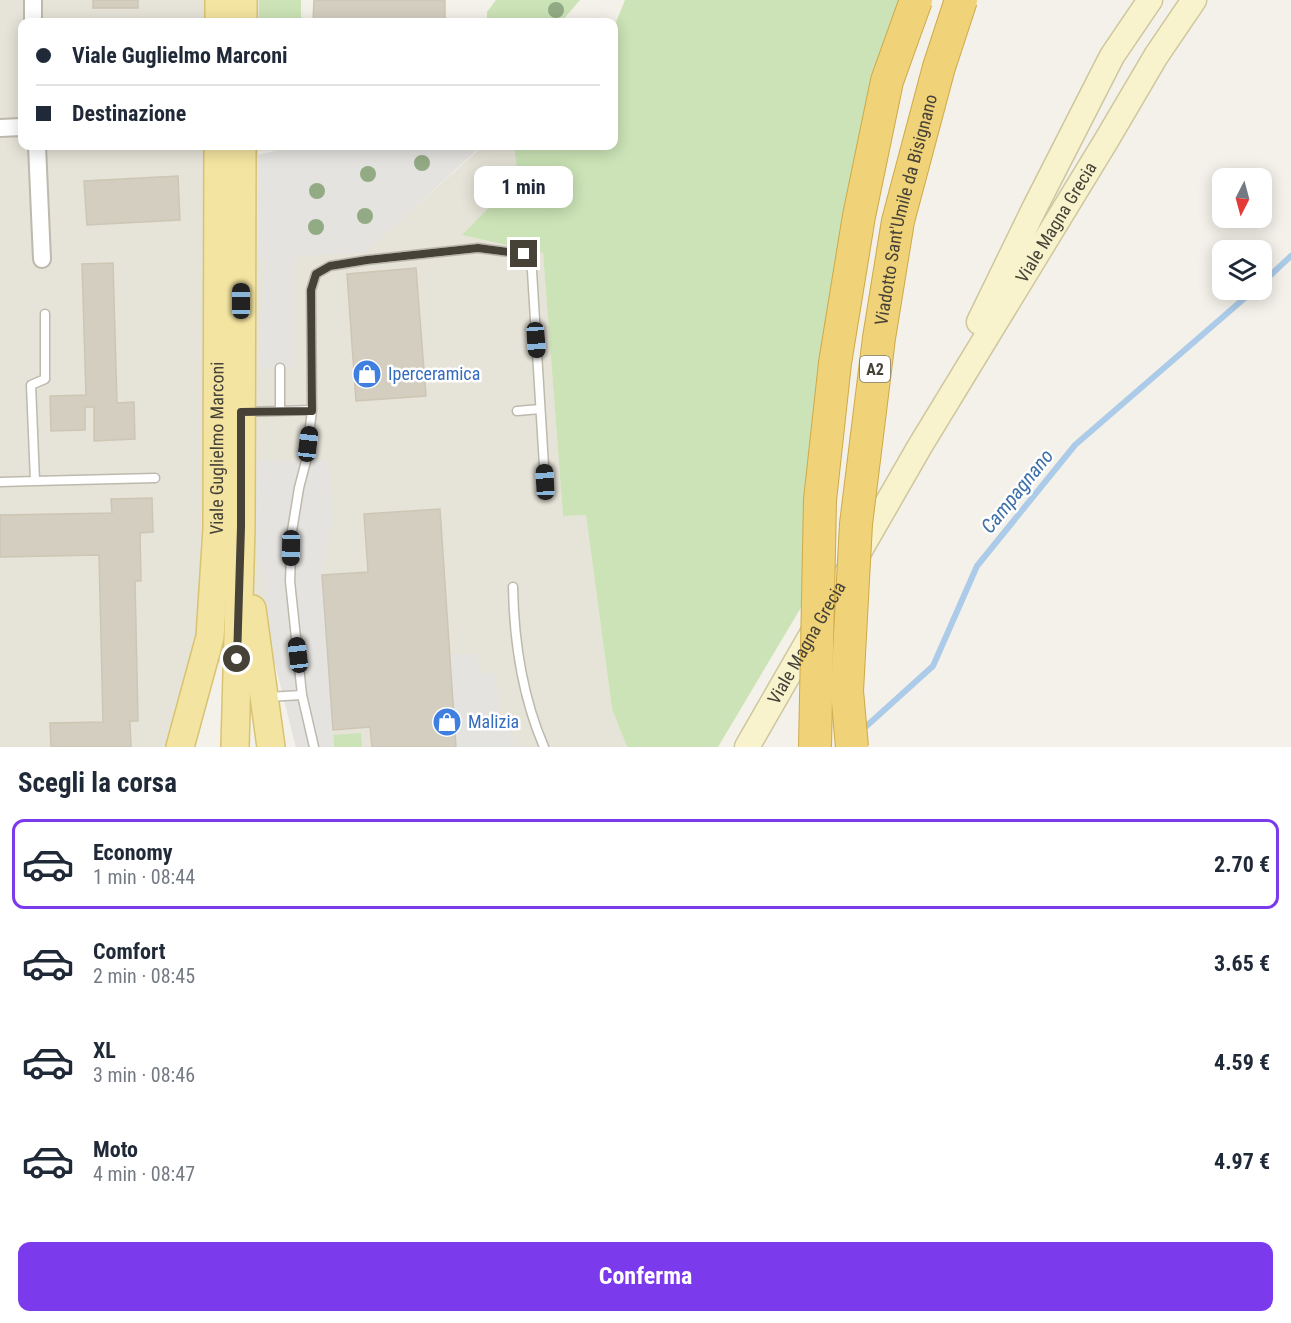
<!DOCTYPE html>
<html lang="it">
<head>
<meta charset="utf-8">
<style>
	:root { --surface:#fff; --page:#f2f2f3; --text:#1f2937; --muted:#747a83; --line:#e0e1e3; --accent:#7c3aed }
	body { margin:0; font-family:"Roboto Condensed",sans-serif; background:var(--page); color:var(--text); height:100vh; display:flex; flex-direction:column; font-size:22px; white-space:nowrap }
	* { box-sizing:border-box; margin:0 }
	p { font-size:20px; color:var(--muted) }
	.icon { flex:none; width:33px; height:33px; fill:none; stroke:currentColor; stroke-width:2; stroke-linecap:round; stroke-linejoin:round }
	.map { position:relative; height:747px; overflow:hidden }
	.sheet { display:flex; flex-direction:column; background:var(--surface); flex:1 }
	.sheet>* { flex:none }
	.top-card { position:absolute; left:18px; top:18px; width:600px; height:132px; border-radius:12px; box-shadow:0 3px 15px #0003; display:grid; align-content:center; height:132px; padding:0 18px; background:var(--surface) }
	.needle { width:39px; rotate:186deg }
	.tools { position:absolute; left:1212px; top:168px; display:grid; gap:12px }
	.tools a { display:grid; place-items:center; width:60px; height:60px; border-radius:12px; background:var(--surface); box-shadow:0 3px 15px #0003; font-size:30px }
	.end { position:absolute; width:27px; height:27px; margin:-14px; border:8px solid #464238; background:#fff; box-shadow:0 0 0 3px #fff }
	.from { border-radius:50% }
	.bubble { position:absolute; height:42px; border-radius:12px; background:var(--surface); box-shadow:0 3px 15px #0003; font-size:20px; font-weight:700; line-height:42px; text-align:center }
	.car { position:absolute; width:18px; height:36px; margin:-18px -9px; border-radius:8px; box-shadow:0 0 4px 2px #0007; background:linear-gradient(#222 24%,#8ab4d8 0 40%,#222 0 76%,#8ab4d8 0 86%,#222 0) }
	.top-card b { display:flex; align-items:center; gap:21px; height:57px; font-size:22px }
	.top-card b+b { border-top:2px solid var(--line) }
	.top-card i { width:15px; height:15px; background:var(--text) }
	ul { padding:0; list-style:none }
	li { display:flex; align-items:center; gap:18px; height:90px; margin:0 12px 9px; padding:0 6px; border:3px solid transparent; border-radius:12px }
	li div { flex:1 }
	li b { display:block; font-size:22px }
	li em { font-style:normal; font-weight:700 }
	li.current { border-color:var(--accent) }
	li>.icon { width:54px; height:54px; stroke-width:1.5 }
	h2 { padding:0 18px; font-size:27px; line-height:72px }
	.button { display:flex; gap:12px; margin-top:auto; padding:12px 18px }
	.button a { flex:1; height:69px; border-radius:12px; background:var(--accent); color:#fff; font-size:24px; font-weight:700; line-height:69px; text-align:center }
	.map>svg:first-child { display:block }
</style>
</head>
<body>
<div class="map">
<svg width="1291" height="747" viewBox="0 0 1291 747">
	<rect width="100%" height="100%" fill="#f3f1e9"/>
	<path fill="#e6e3d8" d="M0,0H259V22H22V146H258L257,259L366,251L483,146H514L518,178L463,235L543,252L563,516L586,515L612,709L627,747H296L275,663L195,662L171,747H0Z"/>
	<path fill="#cbe3b6" d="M259,0H301V22H259Z
		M496,0H580L561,22H487V12Z
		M625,0H907L809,594L718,747H627L612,709L586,515L563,516L543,253L462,235L518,178L514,146H614V27Z
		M361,733L362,747H334L333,735Z"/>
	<path fill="#e5e3e0" d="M278,146H472L477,150L366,252L296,257V368H260L265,259H257L258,155L278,150Z
		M251,461H330L331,525L322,575L334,747H296L275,663L256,529Z
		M450,654H476L482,673H495L499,707L516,747H456Z"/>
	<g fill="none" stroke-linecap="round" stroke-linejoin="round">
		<path stroke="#accbe9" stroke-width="6" d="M1262,283L1291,256
			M861,731L933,666L977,566L1075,445L1254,290"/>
	</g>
	<path fill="#d3cec0" stroke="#cec6b4" stroke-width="1.5" d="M93,0H138V8H93Z
		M314,0H445V22H313Z
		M178,176L180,220L87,225L84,181Z
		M113,263L117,403L134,402L135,439L94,441V407H85V430L51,431L50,396L86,395L82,264Z
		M416,268L426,396L356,401L347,274Z
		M152,498L153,532L140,533L141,581H135L138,721H130L131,747H51L50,723L103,722L99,555L0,557V515L112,513L111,499Z
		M440,509L456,747H372L370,727L333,730L322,575L368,572L364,514Z"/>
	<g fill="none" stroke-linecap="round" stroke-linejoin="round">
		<g stroke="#beb9ad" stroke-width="11">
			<path id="lane" d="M280,368V411
				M517,411L540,409
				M244,412L312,410L311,290L316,274L330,266L367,260L478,248L524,254L530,261L532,271L545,482
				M35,481L155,478
				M0,482L35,481L31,385L45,379V314
				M513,587C514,643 522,696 544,747
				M302,695L290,581L292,531L299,488L306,461L312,410
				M267,697L302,695L314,747"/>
		</g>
		<g stroke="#beb9ad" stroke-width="20">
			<path id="street" d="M33,0V22
				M0,128L22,127
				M37,146L42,259"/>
		</g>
		<g stroke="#cec69d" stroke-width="27">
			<g id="secondary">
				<path d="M979,322L1034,209L1112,56L1150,0"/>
				<path id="s1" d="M747,747L920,446L1106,141L1156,56L1194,0"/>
			</g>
		</g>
		<g stroke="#d8c372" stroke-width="30">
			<g id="primary">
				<path d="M219,22V0"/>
				<path d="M243,22V0"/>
				<path d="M252,609L271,747"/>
				<path id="s2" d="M180,747L210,637L217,529L218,146"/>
				<path d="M235,747L241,527L242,146"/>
			</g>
		</g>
		<use href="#lane" stroke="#fff" stroke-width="8"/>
		<use href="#street" stroke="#fff" stroke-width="16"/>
		<use href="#secondary" stroke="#f9f3cd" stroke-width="24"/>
		<use href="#primary" stroke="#f4e4a1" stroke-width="27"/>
		<g stroke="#cea948" stroke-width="34" stroke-linecap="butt">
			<g id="highway-bridge">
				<path d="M815,747L820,500L835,363L859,216L887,81L916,0"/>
				<path id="s3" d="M852,747L847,691L856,524L879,338L898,221L939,67L961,0"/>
			</g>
		</g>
		<use href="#highway-bridge" stroke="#f0d278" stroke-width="32"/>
	</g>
	<g fill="#93ab84">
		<circle cx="556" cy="10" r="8"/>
		<circle cx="422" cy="163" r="8"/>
		<circle cx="368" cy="174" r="8"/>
		<circle cx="317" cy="191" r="8"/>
		<circle cx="365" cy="216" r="8"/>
		<circle cx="316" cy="227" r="8"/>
	</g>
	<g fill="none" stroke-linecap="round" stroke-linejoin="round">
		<path stroke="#464238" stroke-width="8" d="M237,659L241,527V412L312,411L311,290L316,274L330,266L367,260L478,248L524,254"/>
	</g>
	<defs>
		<g id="shop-disc" transform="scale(1.5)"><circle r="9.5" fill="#3f7fe0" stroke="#fff"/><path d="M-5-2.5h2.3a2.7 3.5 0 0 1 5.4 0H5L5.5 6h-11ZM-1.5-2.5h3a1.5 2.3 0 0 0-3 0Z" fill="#fff"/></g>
	</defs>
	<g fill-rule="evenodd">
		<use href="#shop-disc" x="367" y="374"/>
		<use href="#shop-disc" x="447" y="722"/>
	</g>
	<g text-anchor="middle" stroke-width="5" stroke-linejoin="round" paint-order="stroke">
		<rect fill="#fff" stroke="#7e7b74" stroke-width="1.5" x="860" y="356" width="30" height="26" rx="4.5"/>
		<g font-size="16" font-weight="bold" fill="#464238">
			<text x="875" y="375">A2</text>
		</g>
		<g font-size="18" fill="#464238" stroke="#fff">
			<text dy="6" stroke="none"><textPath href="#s3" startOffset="542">Viadotto Sant'Umile da Bisignano</textPath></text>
			<text dy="6" stroke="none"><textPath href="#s1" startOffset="609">Viale Magna Grecia</textPath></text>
			<text dy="6" stroke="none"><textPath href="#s2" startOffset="303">Viale Guglielmo Marconi</textPath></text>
			<text dy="6" stroke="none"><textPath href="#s1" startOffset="120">Viale Magna Grecia</textPath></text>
		</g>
		<g font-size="18" fill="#366cbe" stroke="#fff" text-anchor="start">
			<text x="388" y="380">Iperceramica</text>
			<text x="468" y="728">Malizia</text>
		</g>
		<g font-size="20" font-style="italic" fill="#3c70a8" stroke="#fff">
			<text transform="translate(1017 491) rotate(-51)" y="7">Campagnano</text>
		</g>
	</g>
</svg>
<div class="tools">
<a><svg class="needle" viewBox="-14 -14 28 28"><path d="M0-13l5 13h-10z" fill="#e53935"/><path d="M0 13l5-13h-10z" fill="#747a83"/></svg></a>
<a><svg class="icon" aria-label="layers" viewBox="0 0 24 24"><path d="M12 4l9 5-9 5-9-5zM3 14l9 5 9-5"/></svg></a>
</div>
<i class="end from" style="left:237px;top:659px"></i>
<i class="end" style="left:524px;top:254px"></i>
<div class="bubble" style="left:474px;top:166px;width:99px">1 min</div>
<i class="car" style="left:241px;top:301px;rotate:0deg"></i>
<i class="car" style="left:536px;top:340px;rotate:176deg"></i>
<i class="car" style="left:308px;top:444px;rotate:7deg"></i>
<i class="car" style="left:545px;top:482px;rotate:357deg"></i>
<i class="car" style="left:291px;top:548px;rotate:181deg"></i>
<i class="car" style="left:298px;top:655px;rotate:353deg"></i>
<div class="top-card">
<b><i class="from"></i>Viale Guglielmo Marconi</b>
<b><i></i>Destinazione</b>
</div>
</div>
<section class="sheet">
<h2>Scegli la corsa</h2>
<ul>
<li class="current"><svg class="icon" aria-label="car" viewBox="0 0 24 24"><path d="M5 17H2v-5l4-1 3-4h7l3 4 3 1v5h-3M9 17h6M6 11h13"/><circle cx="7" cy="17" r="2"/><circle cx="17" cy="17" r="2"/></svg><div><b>Economy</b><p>1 min · 08:44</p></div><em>2.70 €</em></li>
<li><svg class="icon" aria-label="car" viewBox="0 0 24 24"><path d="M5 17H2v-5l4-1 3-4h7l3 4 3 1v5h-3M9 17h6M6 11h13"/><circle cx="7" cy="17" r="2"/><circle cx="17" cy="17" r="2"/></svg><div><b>Comfort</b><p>2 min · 08:45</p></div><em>3.65 €</em></li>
<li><svg class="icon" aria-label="car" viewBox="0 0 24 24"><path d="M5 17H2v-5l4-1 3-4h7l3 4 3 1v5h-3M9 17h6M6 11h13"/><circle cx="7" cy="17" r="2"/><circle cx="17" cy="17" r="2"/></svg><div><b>XL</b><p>3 min · 08:46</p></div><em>4.59 €</em></li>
<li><svg class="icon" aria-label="car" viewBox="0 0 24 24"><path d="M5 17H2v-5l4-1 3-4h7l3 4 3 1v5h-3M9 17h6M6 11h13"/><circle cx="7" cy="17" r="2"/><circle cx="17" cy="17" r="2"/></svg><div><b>Moto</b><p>4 min · 08:47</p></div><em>4.97 €</em></li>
</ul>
<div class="button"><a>Conferma</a></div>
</section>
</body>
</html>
